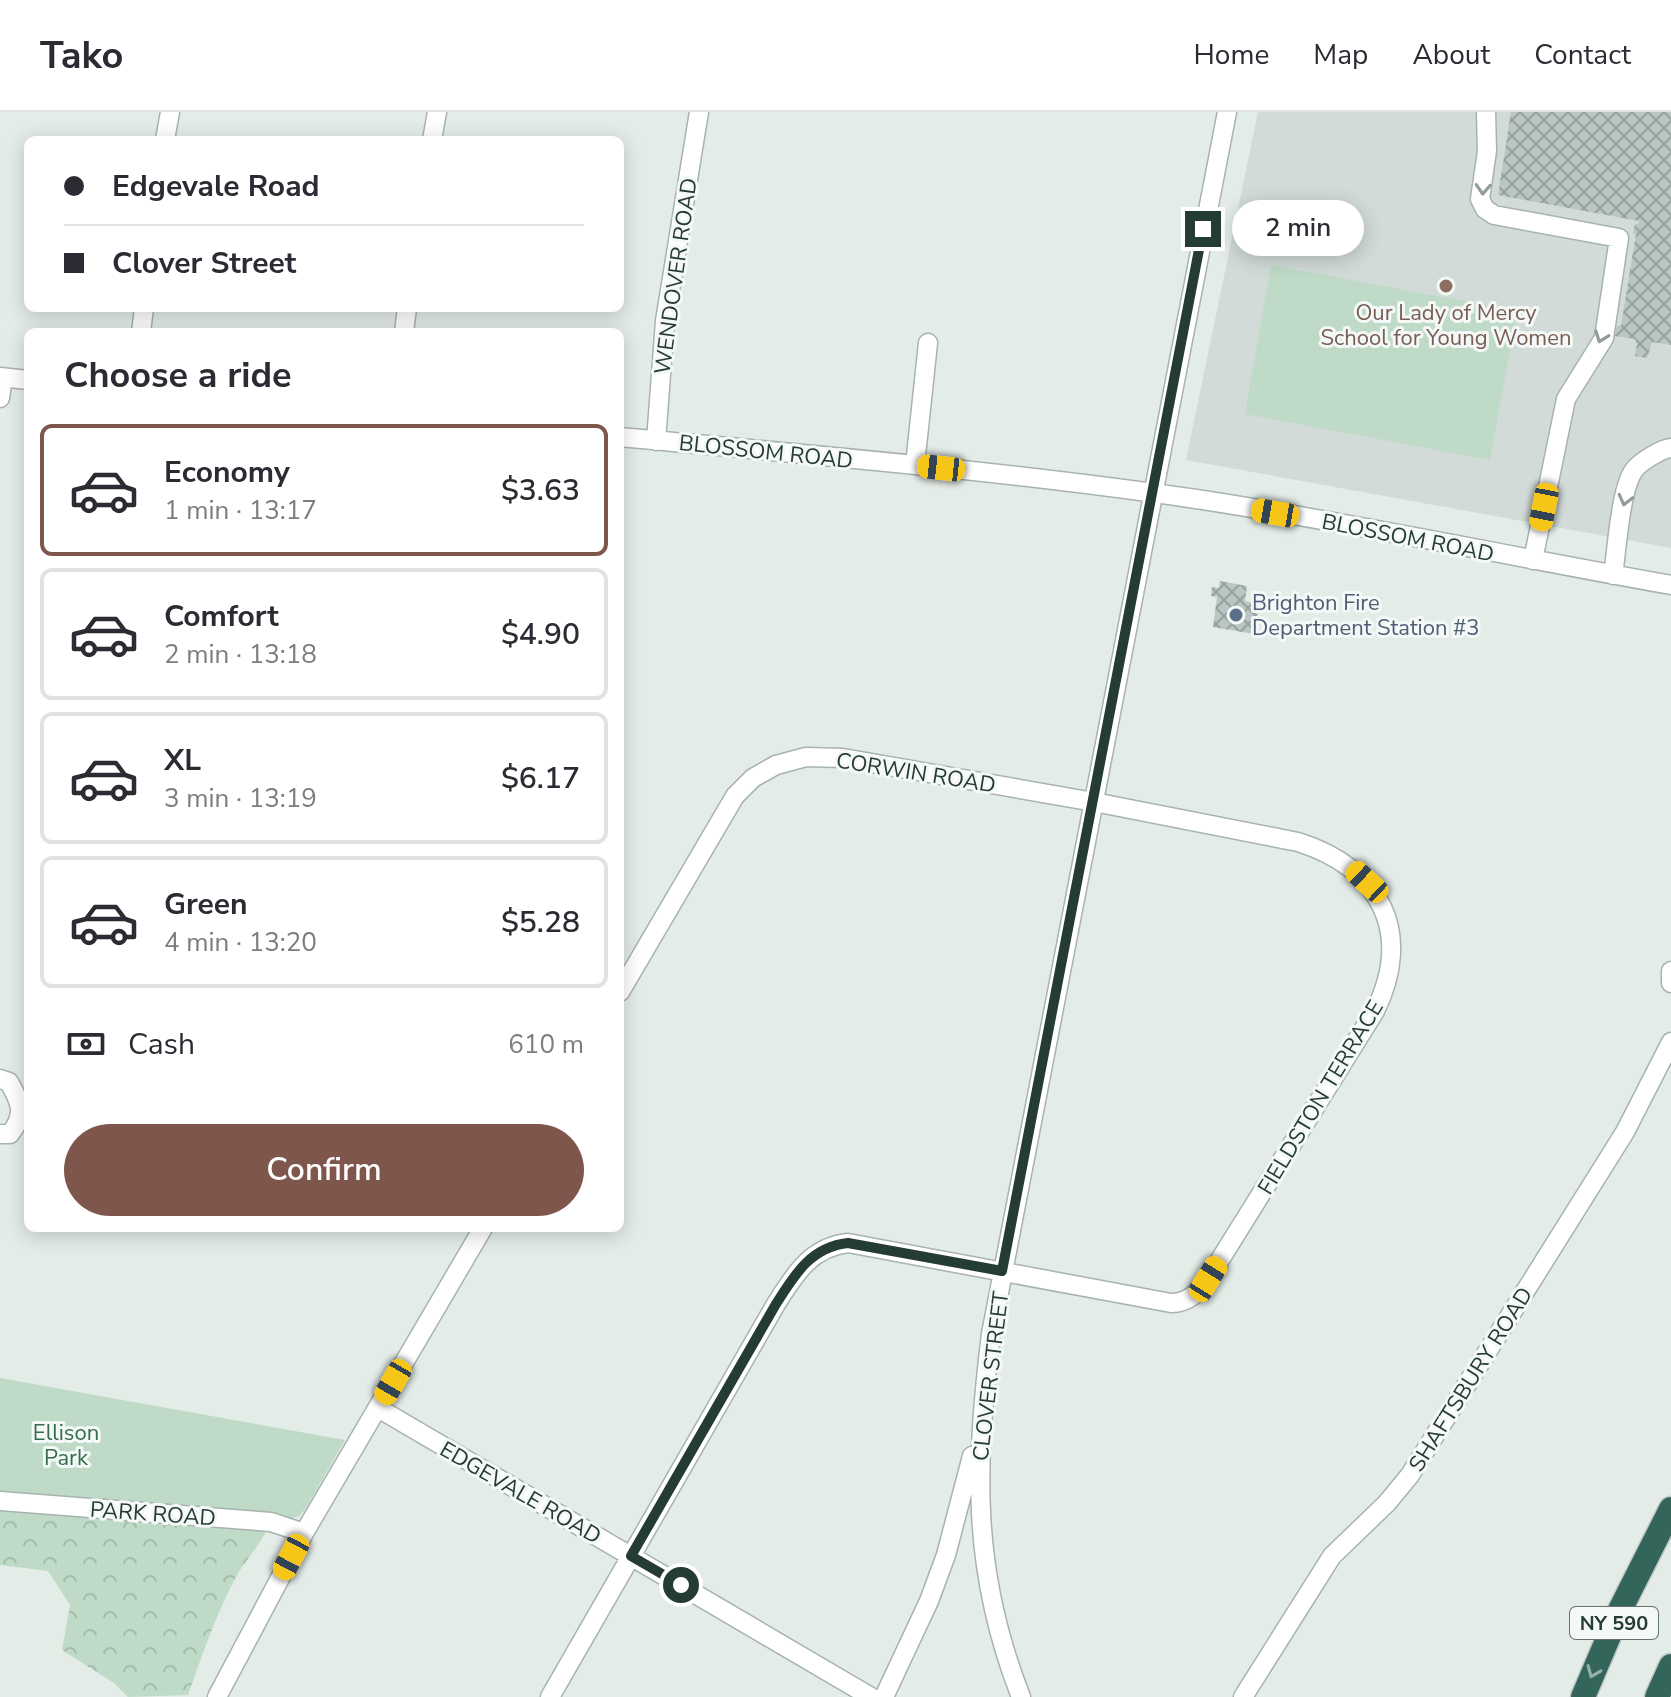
<!DOCTYPE html>
<html lang="en">
<head>
<meta charset="utf-8">
<style>
	:root { --surface:#fff; --page:#f2f2f3; --text:#2b2b33; --muted:#7c7c81; --line:#e1e1e2; --accent:#7e564c }
	body { margin:0; font-family:"Nunito Sans",sans-serif; background:var(--page); color:var(--text); height:100vh; display:flex; flex-direction:column; font-size:30px; white-space:nowrap }
	* { box-sizing:border-box; margin:0 }
	p { font-size:26px; color:var(--muted) }
	.icon { flex:none; width:44px; height:44px; fill:none; stroke:currentColor; stroke-width:2; stroke-linecap:round; stroke-linejoin:round }
	.map { position:relative; flex:1; overflow:hidden }
	.side { position:absolute; left:24px; top:216px; width:600px; height:904px; display:flex; flex-direction:column; background:var(--surface); border-radius:12px; box-shadow:0 4px 20px #0003 }
	.side>* { flex:none }
	.top-card { position:absolute; left:24px; top:24px; width:600px; height:176px; border-radius:12px; box-shadow:0 4px 20px #0003; display:grid; align-content:center; height:176px; padding:0 40px; background:var(--surface) }
	.end { position:absolute; width:36px; height:36px; margin:-18px; border:10px solid #253b36; background:#fff; box-shadow:0 0 0 4px #fff }
	.from { border-radius:50% }
	.bubble { position:absolute; height:56px; border-radius:28px; background:var(--surface); box-shadow:0 4px 20px #0003; font-size:26px; font-weight:600; line-height:56px; text-align:center }
	.car { position:absolute; width:24px; height:48px; margin:-24px -12px; border-radius:10px; box-shadow:0 0 6px 2px #0007; background:linear-gradient(#f5c518 24%,#345 0 40%,#f5c518 0 76%,#345 0 86%,#f5c518 0) }
	.top-card b { display:flex; align-items:center; gap:28px; height:76px; font-size:30px }
	.top-card b+b { border-top:2px solid var(--line) }
	.top-card i { width:20px; height:20px; background:var(--text) }
	ul { padding:0; list-style:none }
	li { display:flex; align-items:center; gap:24px; height:132px; margin:0 16px 12px; padding:0 24px; border:4px solid var(--line); border-radius:12px }
	li div { flex:1 }
	li b { display:block; font-size:30px }
	li em { font-style:normal; font-weight:600 }
	li.active { border-color:var(--accent) }
	li>.icon { width:72px; height:72px; stroke-width:1.5 }
	h2 { padding:0 40px; font-size:36px; line-height:96px }
	.pay { display:flex; align-items:center; gap:20px; height:88px; padding:0 40px; font-size:30px }
	.pay p { margin-inline-start:auto }
	.action { display:flex; gap:16px; margin-top:auto; padding:16px 40px }
	.action a { flex:1; height:92px; border-radius:48px; background:var(--accent); color:#fff; font-size:32px; font-weight:600; line-height:92px; text-align:center }
	header { display:flex; align-items:center; gap:48px; box-sizing:border-box; height:112px; padding:0 40px; background:var(--surface); border-bottom:2px solid var(--line) }
	header strong { font-size:38px }
	nav { display:flex; gap:44px; margin-inline-start:auto; font-size:28px }
	.map>svg:first-child { display:block }
</style>
</head>
<body>
<header>
<strong>Tako</strong>
<nav><a>Home</a><a>Map</a><a>About</a><a>Contact</a></nav>
</header>
<div class="map">
<svg width="1671" height="1585" viewBox="0 0 1671 1585">
	<defs>
		<pattern id="forest-crowns" width="20" height="18" patternUnits="userSpaceOnUse" patternTransform="scale(2)"><rect width="20" height="18" fill="#bfdac7"/><path d="M2 6a3 3 0 1 1 6 0M12 15a3 3 0 1 1 6 0" fill="none" stroke="#a4bcac"/></pattern>
		<pattern id="building-cross-hatch" width="8" height="8" patternUnits="userSpaceOnUse" patternTransform="scale(2)"><rect width="8" height="8" fill="#b9c6c1"/><path d="M0 0l8 8M0 8l8-8" fill="none" stroke="#96a29e"/></pattern>
	</defs>
	<rect width="100%" height="100%" fill="#e4ece8"/>
	<path fill="#d2dbd7" d="M1258,0H1671V436L1186,348Z"/>
	<path fill="url(#forest-crowns)" d="M0,1399L262,1416L267,1417C259,1435 245,1448 236,1465C216,1502 202,1544 188,1583L128,1585L114,1571L62,1538L70,1493L48,1459L0,1453Z"/>
	<path fill="#bfdac7" d="M1271,153L1517,199L1490,348L1245,302Z
		M0,1266L345,1328L306,1396L299,1404L289,1407L0,1382Z"/>
	<path fill="url(#building-cross-hatch)" d="M1511,0H1671V233L1652,230L1647,246L1635,244L1637,232L1635,227L1615,224L1617,214H1621L1636,122H1633L1635,112H1638L1639,109L1498,83Z
		M1220,469L1247,474L1245,489L1259,492L1254,522L1213,515L1217,485L1211,484L1212,475L1219,476Z"/>
	<g fill="none" stroke-linecap="round" stroke-linejoin="round">
		<g stroke="#a7b3af" stroke-width="21">
			<path id="minor" d="M1486,0L1487,39L1480,87L1485,97L1494,103L1619,126L1604,226L1566,287L1533,448
				M165,28L170,0
				M432,28L437,0
				M141,220L144,196
				M404,220L407,196
				M0,265L28,268
				M0,286L3,266
				M620,325C812,343 1005,359 1196,387C1355,411 1513,445 1671,473
				M656,329L665,209L699,0
				M915,353L928,231
				M1613,463C1617,438 1620,378 1634,358C1640,350 1661,337 1671,336
				M1671,859V871
				M0,967L9,970C21,991 26,1002 10,1022H0
				M378,1296L871,1585
				M0,1389L271,1410L304,1421
				M217,1585L304,1421L483,1116
				M550,1585L776,1192C795,1162 811,1135 848,1131L1171,1191C1189,1191 1198,1180 1208,1167L1375,899C1414,820 1380,756 1298,730L1094,690L843,646L806,645L776,653L753,666L735,684L620,880
				M884,1585L929,1489L946,1443L972,1344
				M1021,1585C971,1458 975,1354 991,1222L1227,0
				M1243,1585L1332,1444L1387,1391L1410,1363L1625,1020L1671,930"/>
		</g>
		<g stroke="#c2c8c7" stroke-width="27">
			<path id="highway" d="M1583,1585L1620,1498L1671,1397
				M1657,1585L1671,1554"/>
		</g>
		<use href="#minor" stroke="#fff" stroke-width="18"/>
		<use href="#highway" stroke="#34655b" stroke-width="24"/>
	</g>
	<defs><path id="oneway-chevron" d="M-2-3.5L2.5 0L-2 3.5" fill="none" stroke-width="1.6" stroke-linecap="round" stroke-linejoin="round" transform="scale(2)"/></defs>
	<g stroke="#929d9a">
		<use href="#oneway-chevron" transform="translate(1483 77) rotate(93)"/>
		<use href="#oneway-chevron" transform="translate(1601 225) rotate(110)"/>
		<use href="#oneway-chevron" transform="translate(1625 388) rotate(104)"/>
	</g>
	<use stroke="#94aea8" href="#oneway-chevron" transform="translate(1593 1560) rotate(112)"/>
	<g fill="none" stroke-linecap="round" stroke-linejoin="round">
		<path stroke="#253b36" stroke-width="10" d="M681,1473L631,1444L776,1192C795,1162 811,1135 848,1131L1002,1159L1203,117"/>
	</g>
	<circle fill="#8d6e63" stroke="#f4f8f6" stroke-width="3" cx="1446" cy="174" r="8"/>
	<circle fill="#5c6f8a" stroke="#f4f8f6" stroke-width="3" cx="1236" cy="503" r="8"/>
	<g text-anchor="middle" stroke-width="6" stroke-linejoin="round" paint-order="stroke">
		<rect fill="#f4f8f6" stroke="#637470" stroke-width="2" x="1570" y="1495" width="88" height="32" rx="6"/>
		<g font-size="20" font-weight="bold" fill="#253b36">
			<text x="1614" y="1518">NY 590</text>
		</g>
		<g font-size="22" fill="#253b36" stroke="#f4f8f6">
			<text transform="translate(675 164) rotate(-82)" y="8">WENDOVER ROAD</text>
			<text transform="translate(766 339) rotate(6)" y="8">BLOSSOM ROAD</text>
			<text transform="translate(1408 425) rotate(11)" y="8">BLOSSOM ROAD</text>
			<text transform="translate(916 660) rotate(9)" y="8">CORWIN ROAD</text>
			<text transform="translate(1320 985) rotate(-59)" y="8">FIELDSTON TERRACE</text>
			<text transform="translate(990 1264) rotate(-83)" y="8">CLOVER STREET</text>
			<text transform="translate(1470 1267) rotate(-58)" y="8">SHAFTSBURY ROAD</text>
			<text transform="translate(521 1380) rotate(30)" y="8">EDGEVALE ROAD</text>
			<text transform="translate(153 1401) rotate(4)" y="8">PARK ROAD</text>
		</g>
		<g font-size="22" fill="#785e54" stroke="#f4f8f6">
			<text x="1446" y="208">Our Lady of Mercy<tspan x="1446" dy="25">School for Young Women</tspan></text>
		</g>
		<g font-size="22" fill="#4e5e75" stroke="#f4f8f6" text-anchor="start">
			<text x="1252" y="498">Brighton Fire<tspan x="1252" dy="25">Department Station #3</tspan></text>
		</g>
		<g font-size="22" fill="#336e4b" stroke="#f4f8f6">
			<text x="66" y="1328">Ellison<tspan x="66" dy="25">Park</tspan></text>
		</g>
	</g>
</svg>
<i class="end from" style="left:681px;top:1473px"></i>
<i class="end" style="left:1203px;top:117px"></i>
<div class="bubble" style="left:1232px;top:88px;width:132px">2 min</div>
<i class="car" style="left:941px;top:356px;rotate:276deg"></i>
<i class="car" style="left:1544px;top:395px;rotate:191deg"></i>
<i class="car" style="left:1275px;top:401px;rotate:280deg"></i>
<i class="car" style="left:1367px;top:770px;rotate:313deg"></i>
<i class="car" style="left:1208px;top:1167px;rotate:32deg"></i>
<i class="car" style="left:393px;top:1270px;rotate:210deg"></i>
<i class="car" style="left:291px;top:1445px;rotate:208deg"></i>
<div class="top-card">
<b><i class="from"></i>Edgevale Road</b>
<b><i></i>Clover Street</b>
</div>
<section class="side">
<h2>Choose a ride</h2>
<ul>
<li class="active"><svg class="icon" aria-label="car" viewBox="0 0 24 24"><path d="M5 17H2v-5l4-1 3-4h7l3 4 3 1v5h-3M9 17h6M6 11h13"/><circle cx="7" cy="17" r="2"/><circle cx="17" cy="17" r="2"/></svg><div><b>Economy</b><p>1 min · 13:17</p></div><em>$3.63</em></li>
<li><svg class="icon" aria-label="car" viewBox="0 0 24 24"><path d="M5 17H2v-5l4-1 3-4h7l3 4 3 1v5h-3M9 17h6M6 11h13"/><circle cx="7" cy="17" r="2"/><circle cx="17" cy="17" r="2"/></svg><div><b>Comfort</b><p>2 min · 13:18</p></div><em>$4.90</em></li>
<li><svg class="icon" aria-label="car" viewBox="0 0 24 24"><path d="M5 17H2v-5l4-1 3-4h7l3 4 3 1v5h-3M9 17h6M6 11h13"/><circle cx="7" cy="17" r="2"/><circle cx="17" cy="17" r="2"/></svg><div><b>XL</b><p>3 min · 13:19</p></div><em>$6.17</em></li>
<li><svg class="icon" aria-label="car" viewBox="0 0 24 24"><path d="M5 17H2v-5l4-1 3-4h7l3 4 3 1v5h-3M9 17h6M6 11h13"/><circle cx="7" cy="17" r="2"/><circle cx="17" cy="17" r="2"/></svg><div><b>Green</b><p>4 min · 13:20</p></div><em>$5.28</em></li>
</ul>
<div class="pay"><svg class="icon" aria-label="cash" viewBox="0 0 24 24"><path d="M3 7h18v10H3z"/><circle cx="12" cy="12" r="2"/></svg>Cash<p>610 m</p></div>
<div class="action"><a>Confirm</a></div>
</section>
</div>
</body>
</html>
